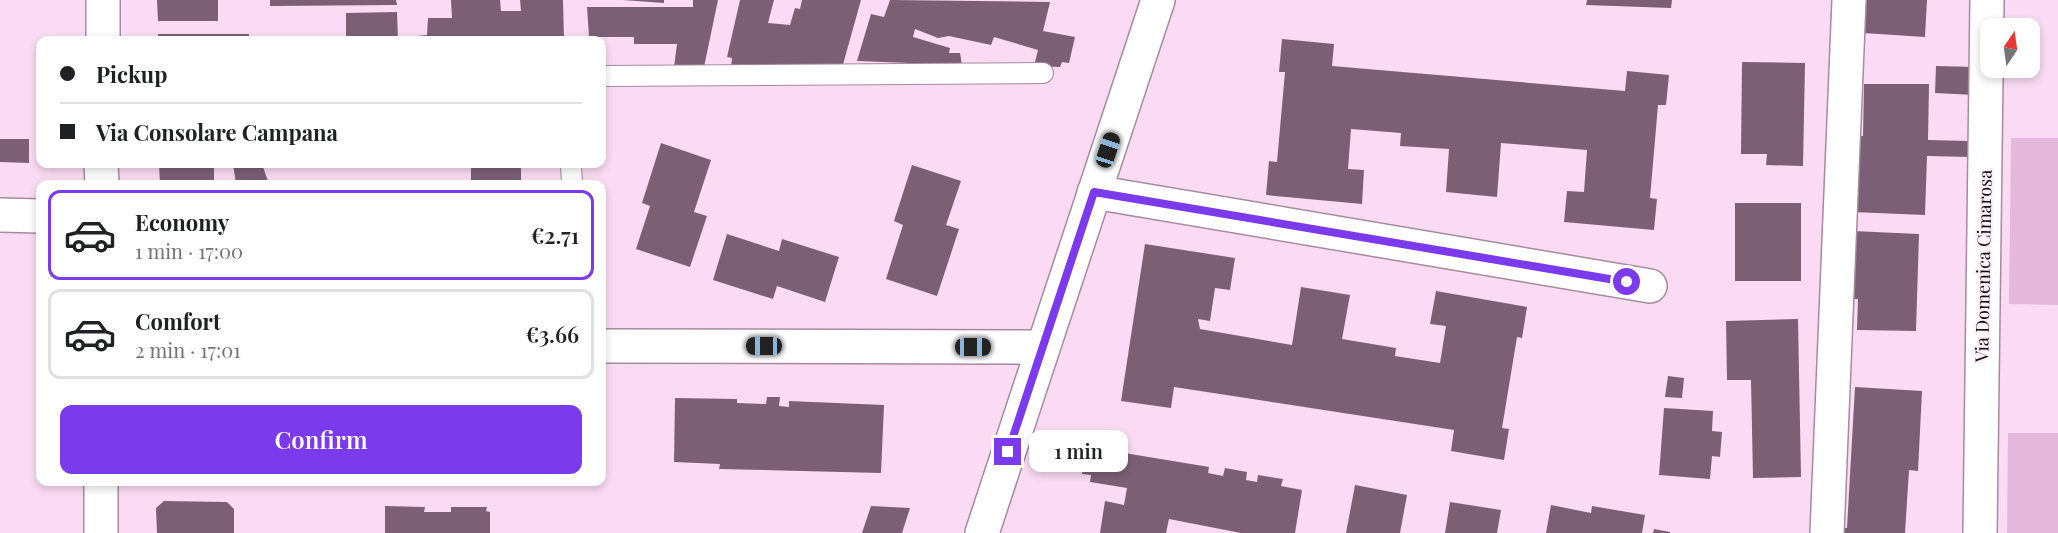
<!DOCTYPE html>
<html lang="en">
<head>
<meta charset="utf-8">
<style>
	:root { --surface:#fff; --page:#f2f2f2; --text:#202124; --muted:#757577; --line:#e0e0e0; --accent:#7c3aed }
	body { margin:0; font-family:"Playfair Display",serif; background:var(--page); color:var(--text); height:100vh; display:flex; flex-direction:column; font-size:22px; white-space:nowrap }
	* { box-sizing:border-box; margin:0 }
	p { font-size:20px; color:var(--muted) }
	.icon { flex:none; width:33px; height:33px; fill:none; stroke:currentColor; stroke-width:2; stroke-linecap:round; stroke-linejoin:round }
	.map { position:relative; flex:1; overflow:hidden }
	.sheet { position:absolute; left:36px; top:180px; width:570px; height:306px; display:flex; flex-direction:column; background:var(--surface); border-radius:12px; box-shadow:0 3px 9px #0003 }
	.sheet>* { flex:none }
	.hud { position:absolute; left:36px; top:36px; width:570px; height:132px; border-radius:12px; box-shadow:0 3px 9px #0003; display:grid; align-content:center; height:132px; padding:0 24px; background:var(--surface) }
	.needle { width:39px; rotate:13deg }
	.fabs { position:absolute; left:1980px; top:18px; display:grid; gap:12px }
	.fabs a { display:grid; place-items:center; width:60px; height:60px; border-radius:12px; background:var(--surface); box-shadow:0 3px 9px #0003; font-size:30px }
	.end { position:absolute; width:27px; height:27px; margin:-14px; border:8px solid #7c3aed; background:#fff; box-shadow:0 0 0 3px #fff }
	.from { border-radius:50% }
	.bubble { position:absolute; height:42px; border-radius:12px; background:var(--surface); box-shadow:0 3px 9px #0003; font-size:20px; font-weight:600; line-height:42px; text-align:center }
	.car { position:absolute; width:18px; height:36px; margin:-18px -9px; border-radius:8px; box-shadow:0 0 4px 2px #0007; background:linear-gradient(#222 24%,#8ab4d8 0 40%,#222 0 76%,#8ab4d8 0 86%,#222 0) }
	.hud b { display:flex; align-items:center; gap:21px; height:57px; font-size:22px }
	.hud b+b { border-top:2px solid var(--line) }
	.hud i { width:15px; height:15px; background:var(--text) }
	ul { padding:10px 0 0; list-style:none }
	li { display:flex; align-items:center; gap:18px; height:90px; margin:0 12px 9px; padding:0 12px; border:3px solid var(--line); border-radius:12px }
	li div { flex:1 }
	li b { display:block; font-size:22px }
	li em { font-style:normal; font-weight:600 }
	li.active { border-color:var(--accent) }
	li>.icon { width:54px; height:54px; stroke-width:1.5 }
	.action { display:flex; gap:12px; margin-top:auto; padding:12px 24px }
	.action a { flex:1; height:69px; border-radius:12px; background:var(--accent); color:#fff; font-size:24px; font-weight:600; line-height:69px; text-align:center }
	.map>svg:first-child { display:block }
</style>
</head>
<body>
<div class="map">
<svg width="2058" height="533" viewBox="0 0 2058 533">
	<rect width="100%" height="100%" fill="#fadbf3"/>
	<path fill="#e5b9dc" d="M2011,138H2058V305L2009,304Z
		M2008,433H2058V533H2007Z"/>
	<path fill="#7b6075" d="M157,0H218V21H158Z
		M270,0H396L397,5L270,6Z
		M451,0H500L501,11H521L520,0H563L564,40H416V36L427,35L428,18H452Z
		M623,0H664V3Z
		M693,0H718L704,67H674L677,44H634V37H589L587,7H693Z
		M740,0H774L768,23L790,25L795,8L800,9L802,0H861L842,68L731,67L732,58L727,57Z
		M890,0L1050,2L1043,31L1075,37L1069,63L1062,62L1060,67L1034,66L1038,50L994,37L991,45L949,36L938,38L915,29L913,37L950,48L949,53H960L962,65L857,61L871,14L884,17Z
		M1587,0H1672L1671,8L1586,5Z
		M1864,0H1927L1925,37L1863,33Z
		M397,12L398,40H346V13Z
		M158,34H249V40H158Z
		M1282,39L1334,44L1332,66L1625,91L1627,71L1669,75L1666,105H1658L1650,198L1657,199L1654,230L1564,222L1567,191L1584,192L1587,150L1501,143L1497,197L1446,192L1449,149L1400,146L1401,133L1351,129L1348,169L1364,170L1362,204L1266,195L1269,161L1277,162L1285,72H1279Z
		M1742,62L1805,63L1803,166L1766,165L1767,154H1741Z
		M1936,66L1976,67L1975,95L1935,93Z
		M1864,84H1929L1928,140L1969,141L1970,157L1927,156L1925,215L1852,212L1855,136H1863Z
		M0,139H29V163L0,162Z
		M661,143L711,160L694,212L707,216L690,267L636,249L650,206L642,203Z
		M159,164H214V184H160Z
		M233,164H262L269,184H236Z
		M471,164H521V184H471Z
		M912,165L961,181L946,225L959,229L937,296L886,279L903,225L894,221Z
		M1735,203H1801V281H1735Z
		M1853,231L1919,234L1916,331L1857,330L1858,299H1849Z
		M727,234L779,251L782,239L839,257L825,302L777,286L773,299L713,280Z
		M1145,244L1235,258L1230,290L1215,288L1210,321L1198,319L1200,329L1292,345L1301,287L1350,295L1342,339L1396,348L1395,356L1440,363L1446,326L1430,324L1436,291L1527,307L1522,338L1517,337L1502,428L1509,429L1504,460L1451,451L1454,430L1174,387L1171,408L1121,401Z
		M1798,319L1801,477L1753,478L1751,380H1727L1726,321Z
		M1668,376L1684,378L1682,398L1665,397Z
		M1855,387L1922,391L1918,471L1909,470L1905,533H1841V528H1847Z
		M767,397H780L779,406L789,407V401L884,405L881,473L719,469L720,464L674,462L675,398L737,399V403L766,404Z
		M1664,408L1713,411L1712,431L1722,432L1720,457L1712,456L1710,479L1659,475Z
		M1094,448L1209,467L1208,473L1223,476L1225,468L1247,472L1246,480L1257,482L1258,475L1283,479L1281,486L1302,490L1295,533H1241L1169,519L1166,533H1100L1105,501L1124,505L1127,488L1090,482L1091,475L1082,474L1085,458L1093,459Z
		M1355,485L1407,495L1400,533H1346Z
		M164,501L227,502L234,509V533H157L156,508Z
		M1450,502L1501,510L1497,533H1445Z
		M1551,505L1591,513L1592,506L1645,515L1642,533H1546Z
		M385,506L425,507L424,512H451V507H487L486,511L490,512V533H385Z
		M871,506L910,508L902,533H862Z
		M1654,529L1670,532V533H1653Z"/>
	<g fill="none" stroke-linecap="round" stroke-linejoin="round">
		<g stroke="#a68aa0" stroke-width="22">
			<path id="lane" d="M602,76L1043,73
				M571,164L572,184"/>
		</g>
		<g stroke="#a68aa0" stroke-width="36">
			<path id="street" d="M1094,192L1650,286
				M0,215L40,216
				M602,346L1043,347
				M982,533L1158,0
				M1827,533L1849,0
				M1980,533L1987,0"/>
		</g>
		<g stroke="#a68aa0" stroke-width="36">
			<path id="secondary" d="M103,40V0
				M101,164L102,184
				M101,482V533"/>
		</g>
		<use href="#lane" stroke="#fff" stroke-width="20"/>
		<use href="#street" stroke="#fff" stroke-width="33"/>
		<use href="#secondary" stroke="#fff" stroke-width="33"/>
	</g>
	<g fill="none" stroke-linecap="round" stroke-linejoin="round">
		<path stroke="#7c3aed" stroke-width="8" d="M1008,452L1094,192L1627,282"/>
	</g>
	<g text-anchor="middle" stroke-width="4.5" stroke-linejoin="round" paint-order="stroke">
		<g font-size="18" fill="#120810" stroke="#fbeff8">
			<text transform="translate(1984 266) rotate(-89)" y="6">Via Domenica Cimarosa</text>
		</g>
	</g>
</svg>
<div class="fabs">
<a><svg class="needle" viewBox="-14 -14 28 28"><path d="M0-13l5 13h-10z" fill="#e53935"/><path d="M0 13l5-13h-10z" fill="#757577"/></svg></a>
</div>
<i class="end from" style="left:1627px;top:282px"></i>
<i class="end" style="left:1008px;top:452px"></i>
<div class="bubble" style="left:1029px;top:430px;width:99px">1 min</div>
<i class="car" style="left:1108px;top:150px;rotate:18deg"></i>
<i class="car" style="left:764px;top:346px;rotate:270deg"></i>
<i class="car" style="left:973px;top:347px;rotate:90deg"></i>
<div class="hud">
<b><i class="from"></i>Pickup</b>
<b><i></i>Via Consolare Campana</b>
</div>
<section class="sheet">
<ul>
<li class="active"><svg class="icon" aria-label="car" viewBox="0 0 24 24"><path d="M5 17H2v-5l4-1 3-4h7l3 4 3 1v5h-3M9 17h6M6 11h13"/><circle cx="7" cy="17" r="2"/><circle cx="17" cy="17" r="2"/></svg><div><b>Economy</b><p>1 min · 17:00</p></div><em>€2.71</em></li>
<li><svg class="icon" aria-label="car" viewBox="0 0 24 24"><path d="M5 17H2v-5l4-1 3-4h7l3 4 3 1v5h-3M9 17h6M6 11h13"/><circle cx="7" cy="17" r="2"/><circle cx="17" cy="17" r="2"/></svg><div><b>Comfort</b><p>2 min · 17:01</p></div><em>€3.66</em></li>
</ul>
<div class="action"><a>Confirm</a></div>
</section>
</div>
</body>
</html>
